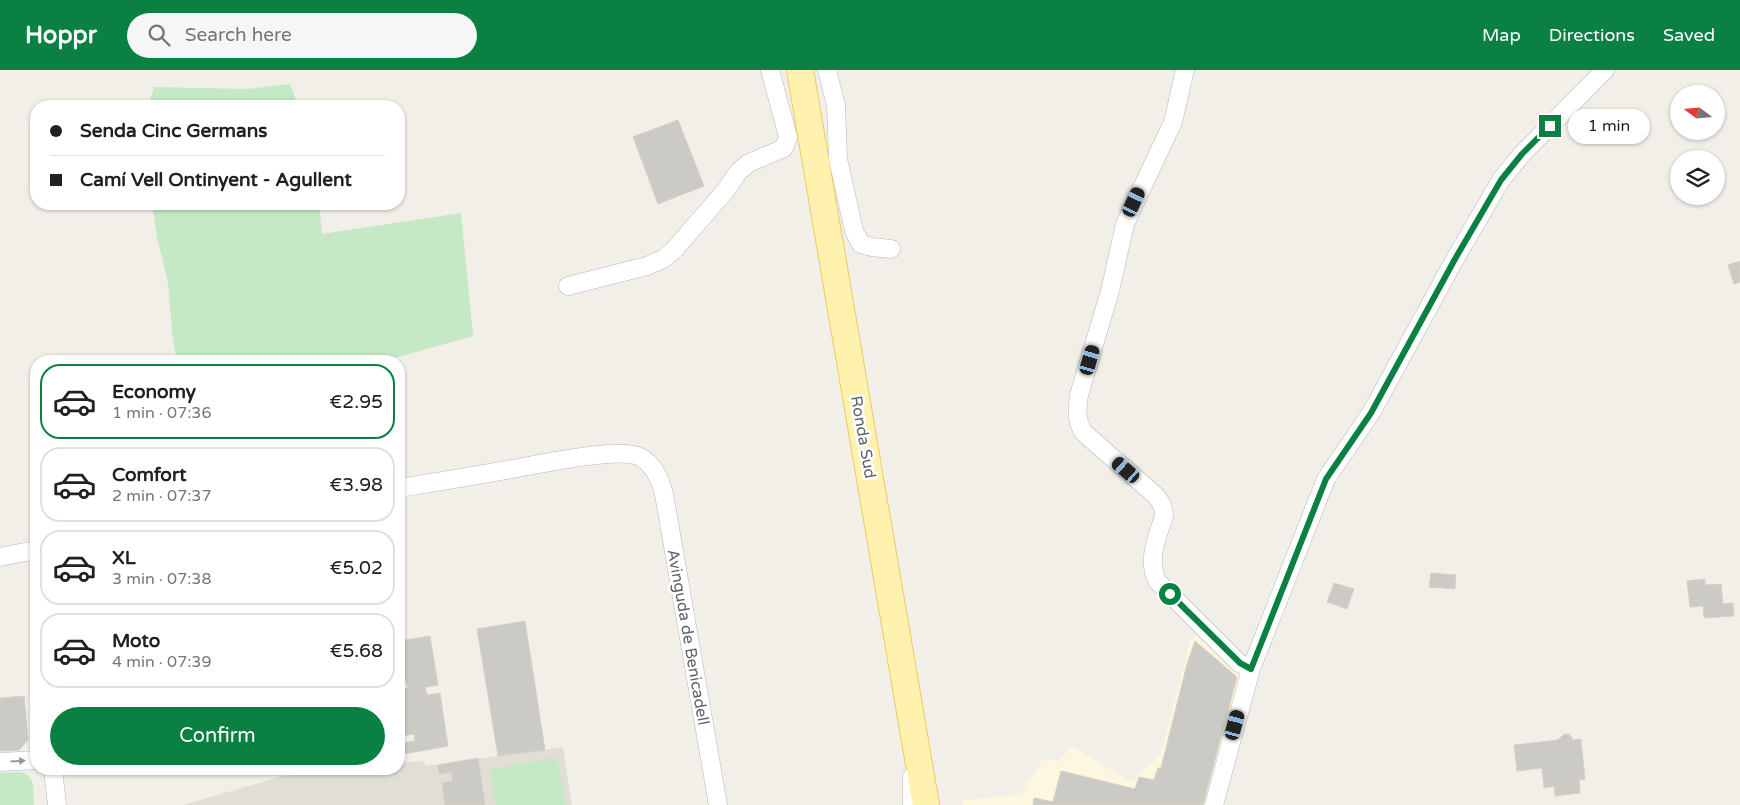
<!DOCTYPE html>
<html lang="en">
<head>
<meta charset="utf-8">
<style>
	:root { --surface:#fff; --page:#f6f6f6; --text:#202124; --muted:#757577; --line:#e0e0e0; --accent:#0b8043 }
	body { margin:0; font-family:"Varela Round",sans-serif; background:var(--page); color:var(--text); height:100vh; display:flex; flex-direction:column; font-size:19px; white-space:nowrap }
	* { box-sizing:border-box; margin:0 }
	p { font-size:16px; color:var(--muted) }
	.icon { flex:none; width:28px; height:28px; fill:none; stroke:currentColor; stroke-width:2; stroke-linecap:round; stroke-linejoin:round }
	.map { position:relative; flex:1; overflow:hidden }
	.details { position:absolute; left:30px; top:285px; width:375px; height:420px; display:flex; flex-direction:column; background:var(--surface); border-radius:20px; box-shadow:0 1px 4px #0004 }
	.details>* { flex:none }
	.guide { position:absolute; left:30px; top:30px; width:375px; height:110px; border-radius:20px; box-shadow:0 1px 4px #0004; display:grid; align-content:center; height:110px; padding:0 20px; background:var(--surface) }
	.needle { width:32px; rotate:286deg }
	.fabs { position:absolute; left:1670px; top:15px; display:grid; gap:10px }
	.fabs a { display:grid; place-items:center; width:55px; height:55px; border-radius:50%; background:var(--surface); box-shadow:0 1px 4px #0004; font-size:25px }
	.end { position:absolute; width:22px; height:22px; margin:-11px; border:6px solid #0b8043; background:#fff; box-shadow:0 0 0 2px #fff }
	.from { border-radius:50% }
	.bubble { position:absolute; height:35px; border-radius:18px; background:var(--surface); box-shadow:0 1px 4px #0004; font-size:16px; font-weight:600; line-height:35px; text-align:center }
	.car { position:absolute; width:15px; height:30px; margin:-15px -8px; border-radius:6px; box-shadow:0 0 4px 1px #0007; background:linear-gradient(#222 24%,#8ab4d8 0 40%,#222 0 76%,#8ab4d8 0 86%,#222 0) }
	.guide b { display:flex; align-items:center; gap:18px; height:48px; font-size:19px }
	.guide b+b { border-top:1px solid var(--line) }
	.guide i { width:12px; height:12px; background:var(--text) }
	ul { padding:9px 0 0; list-style:none }
	li { display:flex; align-items:center; gap:15px; height:75px; margin:0 10px 8px; padding:0 10px; border:2px solid var(--line); border-radius:20px }
	li div { flex:1 }
	li b { display:block; font-size:19px }
	li em { font-style:normal; font-weight:600 }
	li.on { border-color:var(--accent) }
	li>.icon { width:45px; height:45px; stroke-width:1.5 }
	.cta { display:flex; gap:10px; margin-top:auto; padding:10px 20px }
	.cta a { flex:1; height:58px; border-radius:30px; background:var(--accent); color:#fff; font-size:20px; font-weight:600; line-height:58px; text-align:center }
	header { display:flex; align-items:center; gap:30px; box-sizing:border-box; height:70px; padding:0 25px; background:var(--accent); color:#fff }
	header strong { font-size:24px }
	nav { display:flex; gap:28px; margin-inline-start:auto; font-size:18px }
	.search { width:350px; height:45px; background:var(--page); display:flex; align-items:center; gap:12px; box-sizing:border-box; padding:0 18px; border-radius:28px; color:var(--muted); font-size:19px }
	.map>svg:first-child { display:block }
</style>
</head>
<body>
<header>
<strong>Hoppr</strong>
<div class="search"><svg class="icon" aria-label="search" viewBox="0 0 24 24"><circle cx="10" cy="10" r="6"/><path d="M15 15l6 6"/></svg>Search here</div>
<nav><a>Map</a><a>Directions</a><a>Saved</a></nav>
</header>
<div class="map">
<svg width="1740" height="735" viewBox="0 0 1740 735">
	<rect width="100%" height="100%" fill="#f1efe8"/>
	<path fill="#fef7e0" d="M1196,566L1240,604L1205,735H962L963,731L1021,724L1043,689L1059,691L1072,676L1131,712L1161,684L1191,569Z"/>
	<path fill="#e1ded6" d="M563,677L572,735H183L283,706L328,699H399V693L423,691L426,696Z"/>
	<path fill="#c5e8c5" d="M290,14L298,36H148L154,17L247,19Z
		M152,134H319L322,164L461,143L473,266L384,291H177L173,271L168,213L157,167Z
		M557,688L566,735H496L490,699Z
		M21,702C36,706 33,721 34,735H0V703Z"/>
	<path fill="#cccac5" stroke="#d6d1c6" d="M678,50L704,116L658,134L633,67Z
		M1740,191V212L1734,214L1728,195Z
		M1431,503L1456,505L1455,519L1429,517Z
		M1705,509V515L1721,514L1723,534L1733,533L1734,546L1704,548L1703,536L1690,537L1687,511Z
		M1334,513L1354,519L1347,539L1327,532Z
		M525,551L545,680L498,686L477,559Z
		M430,566L438,615L425,617L427,625L440,623L448,676L404,684L403,673L415,671L414,664L401,666L399,649V620L408,618L406,611L399,612V571Z
		M1195,571L1237,607L1203,735H1033L1034,728L1053,732L1061,701L1135,719L1139,707L1154,710L1158,698H1161L1187,594Z
		M24,626L28,670L19,680L0,681V628Z
		M1569,664L1573,670L1581,669L1585,709L1579,710L1580,723L1555,726L1554,716L1544,718L1542,698L1517,701L1514,675L1558,670L1563,665Z
		M478,688L485,735H445L442,713L453,711L451,702L439,704L438,695Z"/>
	<g fill="none" stroke-linecap="round" stroke-linejoin="round">
		<g stroke="#b5b8bc" stroke-width="19">
			<path id="minor" d="M827,0L836,35L838,89L854,161L861,174L872,177L891,179
				M1185,0L1173,52L1125,154L1110,221L1079,325C1077,339 1076,349 1083,362L1155,425C1161,432 1164,437 1164,446C1157,468 1147,489 1157,511L1239,593L1251,599
				M568,216L647,196L663,189L674,180L725,121L739,101L749,93L784,78L788,67L770,0
				M399,418C436,412 474,406 512,399C536,395 621,376 640,387C654,394 660,409 664,424L718,735
				M0,487L36,480
				M0,692L36,690
				M53,699L57,735
				M912,735V707
				M1214,735L1251,599L1326,409L1371,343L1455,189L1501,110L1522,84L1605,0"/>
		</g>
		<g stroke="#f2c960" stroke-width="28">
			<path id="primary" d="M800,0L926,735"/>
		</g>
		<use href="#minor" stroke="#fff" stroke-width="18"/>
		<use href="#primary" stroke="#fff2af" stroke-width="26"/>
	</g>
	<defs><path id="oneway-solid" d="M-6-.8H1V-3.2L6.5 0L1 3.2V.8H-6Z" transform="scale(1.25)"/></defs>
	<use fill="#979a9d" href="#oneway-solid" transform="translate(18 691) rotate(-3)"/>
	<g fill="none" stroke-linecap="round" stroke-linejoin="round">
		<path stroke="#0b8043" stroke-width="6" d="M1170,524L1240,593L1251,599L1326,409L1371,343L1455,189L1501,110L1522,84L1550,56"/>
	</g>
	<g text-anchor="middle" stroke-width="5" stroke-linejoin="round" paint-order="stroke">
		<g font-size="16" fill="#5f6368" stroke="#fff">
			<text transform="translate(864 367) rotate(80)" y="6">Ronda Sud</text>
			<text transform="translate(689 567) rotate(80)" y="6">Avinguda de Benicadell</text>
		</g>
	</g>
</svg>
<div class="fabs">
<a><svg class="needle" viewBox="-14 -14 28 28"><path d="M0-13l5 13h-10z" fill="#e53935"/><path d="M0 13l5-13h-10z" fill="#757577"/></svg></a>
<a><svg class="icon" aria-label="layers" viewBox="0 0 24 24"><path d="M12 4l9 5-9 5-9-5zM3 14l9 5 9-5"/></svg></a>
</div>
<i class="end from" style="left:1170px;top:524px"></i>
<i class="end" style="left:1550px;top:56px"></i>
<div class="bubble" style="left:1568px;top:39px;width:82px">1 min</div>
<i class="car" style="left:1134px;top:132px;rotate:25deg"></i>
<i class="car" style="left:1090px;top:290px;rotate:16deg"></i>
<i class="car" style="left:1126px;top:400px;rotate:311deg"></i>
<i class="car" style="left:1235px;top:655px;rotate:15deg"></i>
<div class="guide">
<b><i class="from"></i>Senda Cinc Germans</b>
<b><i></i>Camí Vell Ontinyent - Agullent</b>
</div>
<section class="details">
<ul>
<li class="on"><svg class="icon" aria-label="car" viewBox="0 0 24 24"><path d="M5 17H2v-5l4-1 3-4h7l3 4 3 1v5h-3M9 17h6M6 11h13"/><circle cx="7" cy="17" r="2"/><circle cx="17" cy="17" r="2"/></svg><div><b>Economy</b><p>1 min · 07:36</p></div><em>€2.95</em></li>
<li><svg class="icon" aria-label="car" viewBox="0 0 24 24"><path d="M5 17H2v-5l4-1 3-4h7l3 4 3 1v5h-3M9 17h6M6 11h13"/><circle cx="7" cy="17" r="2"/><circle cx="17" cy="17" r="2"/></svg><div><b>Comfort</b><p>2 min · 07:37</p></div><em>€3.98</em></li>
<li><svg class="icon" aria-label="car" viewBox="0 0 24 24"><path d="M5 17H2v-5l4-1 3-4h7l3 4 3 1v5h-3M9 17h6M6 11h13"/><circle cx="7" cy="17" r="2"/><circle cx="17" cy="17" r="2"/></svg><div><b>XL</b><p>3 min · 07:38</p></div><em>€5.02</em></li>
<li><svg class="icon" aria-label="car" viewBox="0 0 24 24"><path d="M5 17H2v-5l4-1 3-4h7l3 4 3 1v5h-3M9 17h6M6 11h13"/><circle cx="7" cy="17" r="2"/><circle cx="17" cy="17" r="2"/></svg><div><b>Moto</b><p>4 min · 07:39</p></div><em>€5.68</em></li>
</ul>
<div class="cta"><a>Confirm</a></div>
</section>
</div>
</body>
</html>
